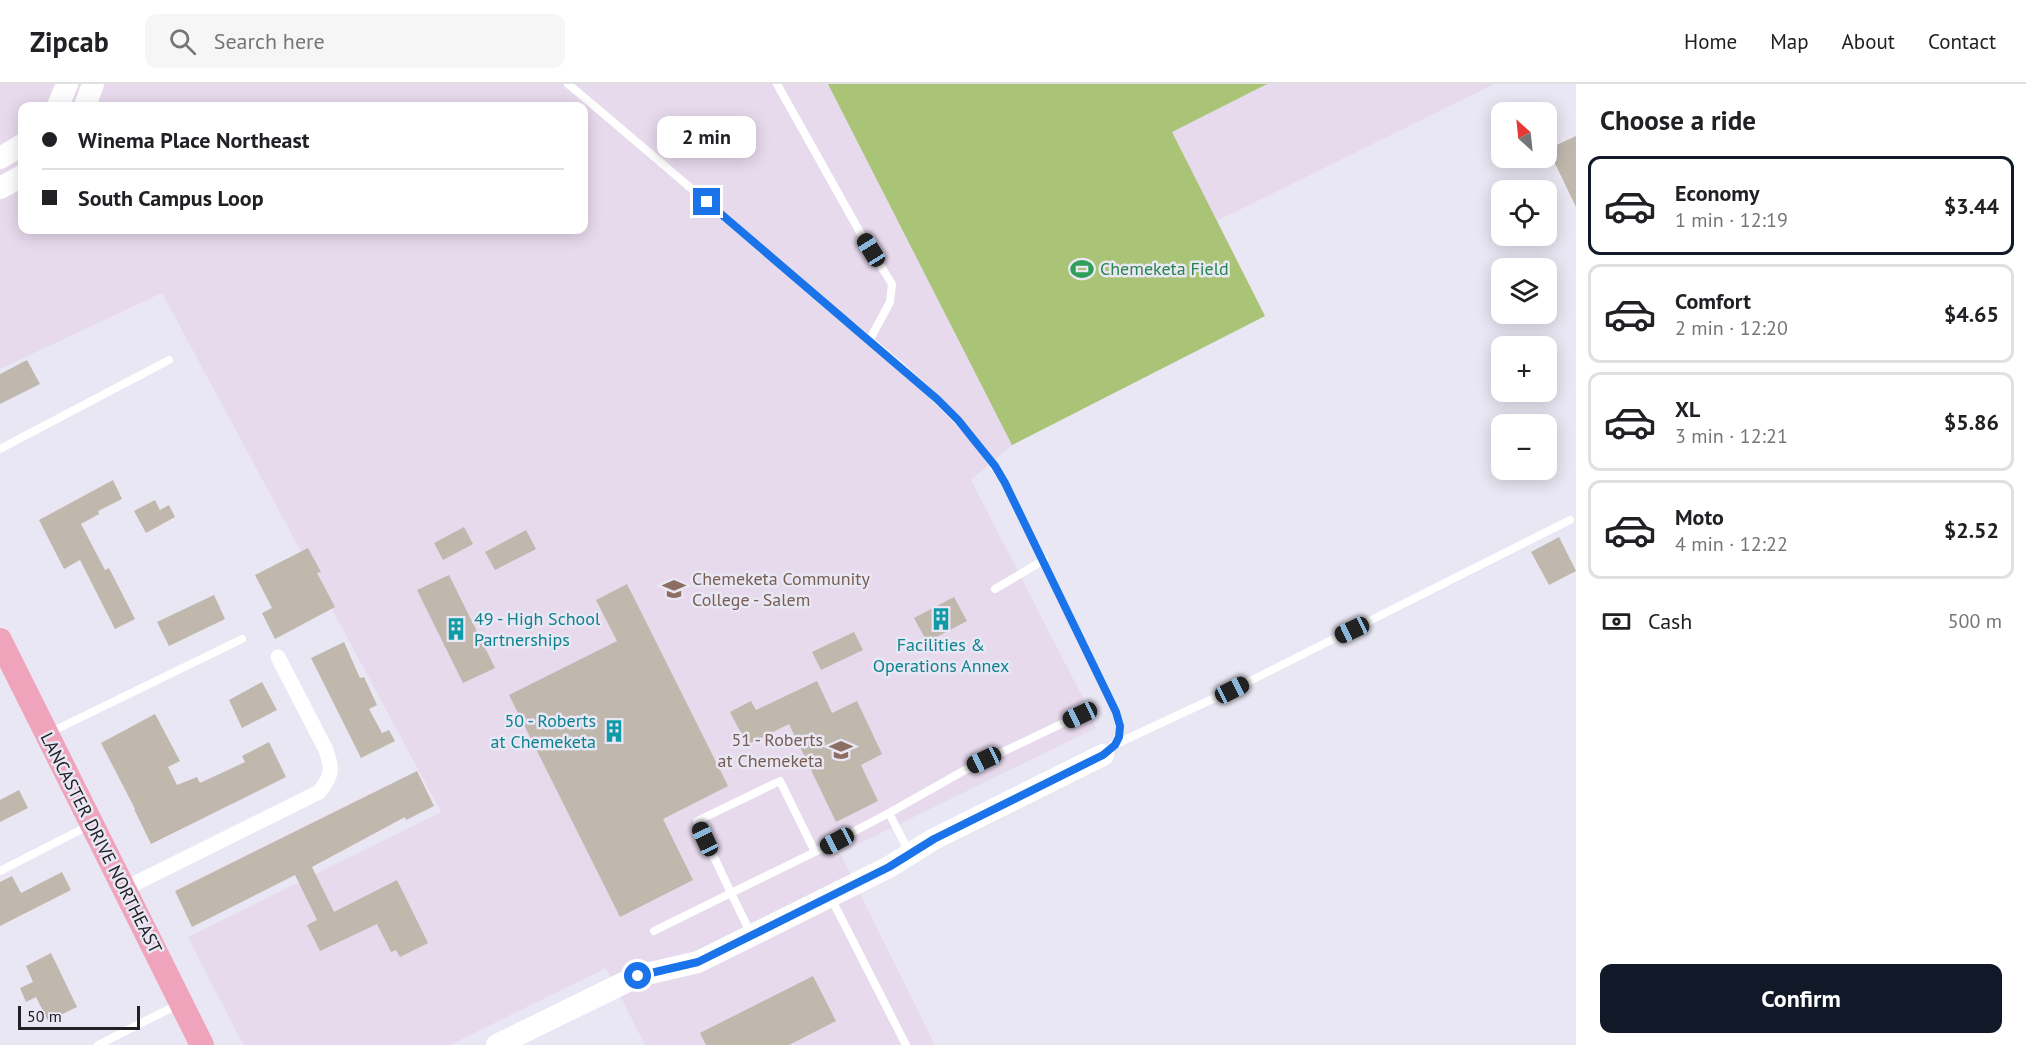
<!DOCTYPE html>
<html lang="en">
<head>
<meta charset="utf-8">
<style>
	:root { --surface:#fff; --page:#f6f6f6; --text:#202124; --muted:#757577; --line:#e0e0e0; --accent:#111827 }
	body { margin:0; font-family:"PT Sans",sans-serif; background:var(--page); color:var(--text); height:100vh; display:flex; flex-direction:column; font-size:22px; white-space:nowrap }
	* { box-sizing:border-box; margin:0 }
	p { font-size:20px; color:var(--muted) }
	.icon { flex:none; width:33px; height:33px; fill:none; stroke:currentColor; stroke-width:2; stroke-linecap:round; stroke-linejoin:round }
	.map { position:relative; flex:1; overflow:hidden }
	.details { display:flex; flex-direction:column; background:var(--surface); width:450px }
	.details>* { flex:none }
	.guide { position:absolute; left:18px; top:18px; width:570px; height:132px; border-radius:12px; box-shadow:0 3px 15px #0003; display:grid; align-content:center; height:132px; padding:0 24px; background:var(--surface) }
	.needle { width:39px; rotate:333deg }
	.fabs { position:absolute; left:1491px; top:18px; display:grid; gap:12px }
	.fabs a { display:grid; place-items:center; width:66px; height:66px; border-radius:12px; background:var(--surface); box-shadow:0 3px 15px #0003; font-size:30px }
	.scale { position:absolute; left:18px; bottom:15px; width:122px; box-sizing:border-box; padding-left:6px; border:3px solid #212025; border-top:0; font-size:16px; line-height:21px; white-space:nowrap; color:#212025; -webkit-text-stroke:4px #eae7f4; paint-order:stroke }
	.end { position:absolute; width:27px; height:27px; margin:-14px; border:8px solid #1a73e8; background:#fff; box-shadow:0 0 0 3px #fff }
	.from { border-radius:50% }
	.bubble { position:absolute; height:42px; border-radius:12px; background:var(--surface); box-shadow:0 3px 15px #0003; font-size:20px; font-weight:600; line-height:42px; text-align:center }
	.car { position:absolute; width:18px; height:36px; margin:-18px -9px; border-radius:8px; box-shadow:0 0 4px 2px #0007; background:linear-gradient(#222 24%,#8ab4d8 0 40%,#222 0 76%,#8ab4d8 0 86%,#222 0) }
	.guide b { display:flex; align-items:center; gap:21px; height:57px; font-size:22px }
	.guide b+b { border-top:2px solid var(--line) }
	.guide i { width:15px; height:15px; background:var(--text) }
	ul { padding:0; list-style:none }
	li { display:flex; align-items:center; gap:18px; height:99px; margin:0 12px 9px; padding:0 12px; border:3px solid var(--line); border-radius:12px }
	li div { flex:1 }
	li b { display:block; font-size:22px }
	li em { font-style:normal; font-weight:600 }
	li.current { border-color:var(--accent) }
	li>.icon { width:54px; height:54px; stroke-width:1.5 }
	h2 { padding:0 24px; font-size:27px; line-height:72px }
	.pay { display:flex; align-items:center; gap:15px; height:66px; padding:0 24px; font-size:22px }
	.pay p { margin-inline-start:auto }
	.cta { display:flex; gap:12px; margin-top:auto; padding:12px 24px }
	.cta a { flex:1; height:69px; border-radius:12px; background:var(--accent); color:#fff; font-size:24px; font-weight:600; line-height:69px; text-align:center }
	header { display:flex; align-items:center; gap:36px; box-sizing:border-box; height:84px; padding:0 30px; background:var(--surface); border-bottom:2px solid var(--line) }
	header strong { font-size:28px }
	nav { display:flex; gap:33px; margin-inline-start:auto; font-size:21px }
	.search { width:420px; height:54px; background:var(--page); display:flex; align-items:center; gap:15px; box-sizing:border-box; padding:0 21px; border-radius:12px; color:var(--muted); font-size:22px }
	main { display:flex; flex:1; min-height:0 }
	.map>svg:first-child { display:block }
</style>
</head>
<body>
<header>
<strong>Zipcab</strong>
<div class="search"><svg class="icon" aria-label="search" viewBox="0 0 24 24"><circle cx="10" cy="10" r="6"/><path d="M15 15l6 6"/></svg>Search here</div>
<nav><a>Home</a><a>Map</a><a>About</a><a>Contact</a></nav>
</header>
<main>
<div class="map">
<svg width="1576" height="961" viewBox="0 0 1576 961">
	<rect width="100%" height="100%" fill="#eae7f4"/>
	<path fill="#e7daed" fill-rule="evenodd" d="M0,0H1494L1217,137L1265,232L1012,361L971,396L1083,614L1096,644L840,769L935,961H645L606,884L450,961H243L188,853L441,728L162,209L0,285ZM22,22H584V146H22Z"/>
	<path fill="#a9c476" d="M828,0H1267L1172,48L1265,232L1012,361Z"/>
	<path fill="#c0b7ad" d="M1576,52V123L1548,65Z
		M27,276L40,300L0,320V290Z
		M113,396L122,415L98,427L99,430L81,440L105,486L109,484L135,535L115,545L80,476L64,485L39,436Z
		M155,416L160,426L169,421L175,433L146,449L134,427Z
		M464,443L473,460L443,476L434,459Z
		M526,446L536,465L495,486L485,468Z
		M1559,453L1576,487L1549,501L1531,468Z
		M308,464L321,488L317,489L335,523L275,555L262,529L272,524L255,491Z
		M449,491L495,584L463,599L417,506Z
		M627,500L728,702L663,735L693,796L620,833L509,611L617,557L596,516Z
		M214,511L225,535L169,562L157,538Z
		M954,513L967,537L927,558L914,534Z
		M854,548L863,566L821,586L812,568Z
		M344,558L360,594L364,593L377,621L369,625L382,649L389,646L395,657L361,674L311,574Z
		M817,597L832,629L857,617L882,670L861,681L878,717L836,738L789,640L747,661L730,628L751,617L756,626Z
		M262,598L277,626L242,644L229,616Z
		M155,630L180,677L168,683L177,701L197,693L200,699L245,678L242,672L269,658L286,693L151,760L134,725H135L101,659Z
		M417,687L434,722L406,736L405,733L312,783L334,828L397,796L428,859L400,873L396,866L391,868L377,840L320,867L307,841L317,836L295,791L192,843L175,807Z
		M19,706L28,724L0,738V716Z
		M62,788L71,806L0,842V798L12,792L21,809Z
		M51,869L77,923L48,937L36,913L26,918L20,904L33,898L26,882Z
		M813,892L836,937L789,961H706L700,949Z"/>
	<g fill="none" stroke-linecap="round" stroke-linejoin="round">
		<path stroke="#fff" stroke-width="8" d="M568,0C653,71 737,144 821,216C887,272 960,324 1005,399L1116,628C1122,649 1121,655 1105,670
			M777,0L861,150L892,200L890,218L869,257
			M0,365L169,276
			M995,505L1044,476
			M49,649L242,555
			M1116,660L1232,606L1570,436
			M780,697L815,768L731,809L697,737Z
			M889,729L965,686L1080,631
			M815,768L889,729L909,768
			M0,787L90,741
			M831,814L906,961
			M654,847L731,809L751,850
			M98,961L177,921"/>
		<path stroke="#fff" stroke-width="15" d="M124,805L319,708C333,691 333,684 325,664L278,573"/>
		<path stroke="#fff" stroke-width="22" d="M58,22L67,0
			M85,22L93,0
			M0,74L22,61
			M0,104L22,92
			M497,961L638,892L698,878L889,783L934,755L1103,671"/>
		<path stroke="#f0a4bb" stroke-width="24" d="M0,556L202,961"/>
	</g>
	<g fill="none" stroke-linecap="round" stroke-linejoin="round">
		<path stroke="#1a73e8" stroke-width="8" d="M638,892L698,878L889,783L934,755L1103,671L1115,661L1119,653L1120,642L1116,628L1005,399L995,382L958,336L937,315L707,118"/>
	</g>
	<defs>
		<g id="stadium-bare" transform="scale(1.8)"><path d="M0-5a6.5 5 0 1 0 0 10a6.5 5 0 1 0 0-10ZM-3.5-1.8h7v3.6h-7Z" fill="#2e9e5b" stroke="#eae7f4" stroke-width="2.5" paint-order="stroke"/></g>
		<g id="university-bare" transform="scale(1.8)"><path d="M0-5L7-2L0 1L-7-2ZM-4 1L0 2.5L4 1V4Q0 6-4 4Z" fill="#8d6e63" stroke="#eae7f4" stroke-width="2.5" paint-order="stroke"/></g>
		<g id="building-bare" transform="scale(1.8)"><path d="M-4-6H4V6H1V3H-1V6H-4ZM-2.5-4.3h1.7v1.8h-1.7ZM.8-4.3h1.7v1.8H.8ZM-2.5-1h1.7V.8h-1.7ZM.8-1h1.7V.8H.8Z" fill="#0f9aa8" stroke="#eae7f4" stroke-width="2.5" paint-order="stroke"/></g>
		<g id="school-bare" transform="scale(1.8)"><path d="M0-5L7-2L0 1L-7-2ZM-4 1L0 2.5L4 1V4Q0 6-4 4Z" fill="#8d6e63" stroke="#eae7f4" stroke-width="2.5" paint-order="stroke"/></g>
	</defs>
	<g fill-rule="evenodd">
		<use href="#stadium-bare" x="1082" y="185"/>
		<use href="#university-bare" x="674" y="505"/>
		<use href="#building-bare" x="941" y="535"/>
		<use href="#building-bare" x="456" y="545"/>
		<use href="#building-bare" x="614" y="647"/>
		<use href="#school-bare" x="841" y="666"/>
	</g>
	<g text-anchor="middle" stroke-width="5" stroke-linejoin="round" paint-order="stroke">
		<g font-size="18" fill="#27864d" stroke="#eae7f4" text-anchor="start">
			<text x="1100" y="191">Chemeketa Field</text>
		</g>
		<g font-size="18" fill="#785e54" stroke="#eae7f4" text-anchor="start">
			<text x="692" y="501">Chemeketa Community<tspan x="692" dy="21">College - Salem</tspan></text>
			<text x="823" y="662" text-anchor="end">51 - Roberts<tspan x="823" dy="21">at Chemeketa</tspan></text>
		</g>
		<g font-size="18" fill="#0d838f" stroke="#eae7f4" text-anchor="start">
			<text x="474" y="541">49 - High School<tspan x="474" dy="21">Partnerships</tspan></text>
			<text x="941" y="567" text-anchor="middle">Facilities &amp;<tspan x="941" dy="21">Operations Annex</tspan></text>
			<text x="596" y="643" text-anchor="end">50 - Roberts<tspan x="596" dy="21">at Chemeketa</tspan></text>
		</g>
		<g font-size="18" fill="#212025" stroke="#eae7f4">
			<text transform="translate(101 759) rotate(63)" y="6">LANCASTER DRIVE NORTHEAST</text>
		</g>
	</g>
</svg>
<div class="fabs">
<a><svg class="needle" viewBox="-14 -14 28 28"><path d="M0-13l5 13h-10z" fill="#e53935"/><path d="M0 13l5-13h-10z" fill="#757577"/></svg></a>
<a><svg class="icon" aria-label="locate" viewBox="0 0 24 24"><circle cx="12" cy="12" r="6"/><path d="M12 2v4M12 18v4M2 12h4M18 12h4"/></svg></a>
<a><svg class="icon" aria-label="layers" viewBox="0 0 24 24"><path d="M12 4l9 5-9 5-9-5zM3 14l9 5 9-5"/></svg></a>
<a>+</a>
<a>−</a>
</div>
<div class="scale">50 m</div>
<i class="end from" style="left:638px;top:892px"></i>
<i class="end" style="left:707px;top:118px"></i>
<div class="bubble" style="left:657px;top:32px;width:99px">2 min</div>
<i class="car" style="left:871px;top:166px;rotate:328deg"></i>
<i class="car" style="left:1352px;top:546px;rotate:245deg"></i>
<i class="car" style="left:1232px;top:606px;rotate:63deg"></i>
<i class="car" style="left:1080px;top:631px;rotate:245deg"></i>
<i class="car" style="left:984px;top:676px;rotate:245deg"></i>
<i class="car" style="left:705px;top:755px;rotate:335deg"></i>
<i class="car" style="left:837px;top:757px;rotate:242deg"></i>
<div class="guide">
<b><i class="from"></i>Winema Place Northeast</b>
<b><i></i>South Campus Loop</b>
</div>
</div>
<section class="details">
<h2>Choose a ride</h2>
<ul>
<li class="current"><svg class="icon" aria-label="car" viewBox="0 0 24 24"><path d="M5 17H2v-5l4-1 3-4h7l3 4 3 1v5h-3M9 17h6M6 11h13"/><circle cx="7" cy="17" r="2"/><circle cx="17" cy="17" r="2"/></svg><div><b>Economy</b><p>1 min · 12:19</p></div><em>$3.44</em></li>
<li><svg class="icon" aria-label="car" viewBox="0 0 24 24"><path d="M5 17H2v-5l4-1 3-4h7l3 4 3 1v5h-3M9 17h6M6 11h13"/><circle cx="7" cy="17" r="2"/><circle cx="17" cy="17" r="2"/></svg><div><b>Comfort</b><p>2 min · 12:20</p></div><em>$4.65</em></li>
<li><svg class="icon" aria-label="car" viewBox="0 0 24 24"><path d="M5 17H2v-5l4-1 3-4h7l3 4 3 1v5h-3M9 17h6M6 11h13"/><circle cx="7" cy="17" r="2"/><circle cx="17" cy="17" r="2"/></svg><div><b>XL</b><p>3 min · 12:21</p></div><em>$5.86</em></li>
<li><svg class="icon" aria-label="car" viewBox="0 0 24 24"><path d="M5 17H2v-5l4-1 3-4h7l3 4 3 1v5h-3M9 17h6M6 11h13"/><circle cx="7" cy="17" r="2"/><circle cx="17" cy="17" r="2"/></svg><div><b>Moto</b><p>4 min · 12:22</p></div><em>$2.52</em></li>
</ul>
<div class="pay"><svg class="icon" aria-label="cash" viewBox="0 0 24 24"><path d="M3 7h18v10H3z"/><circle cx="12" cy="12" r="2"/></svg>Cash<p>500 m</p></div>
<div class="cta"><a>Confirm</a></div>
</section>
</main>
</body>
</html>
